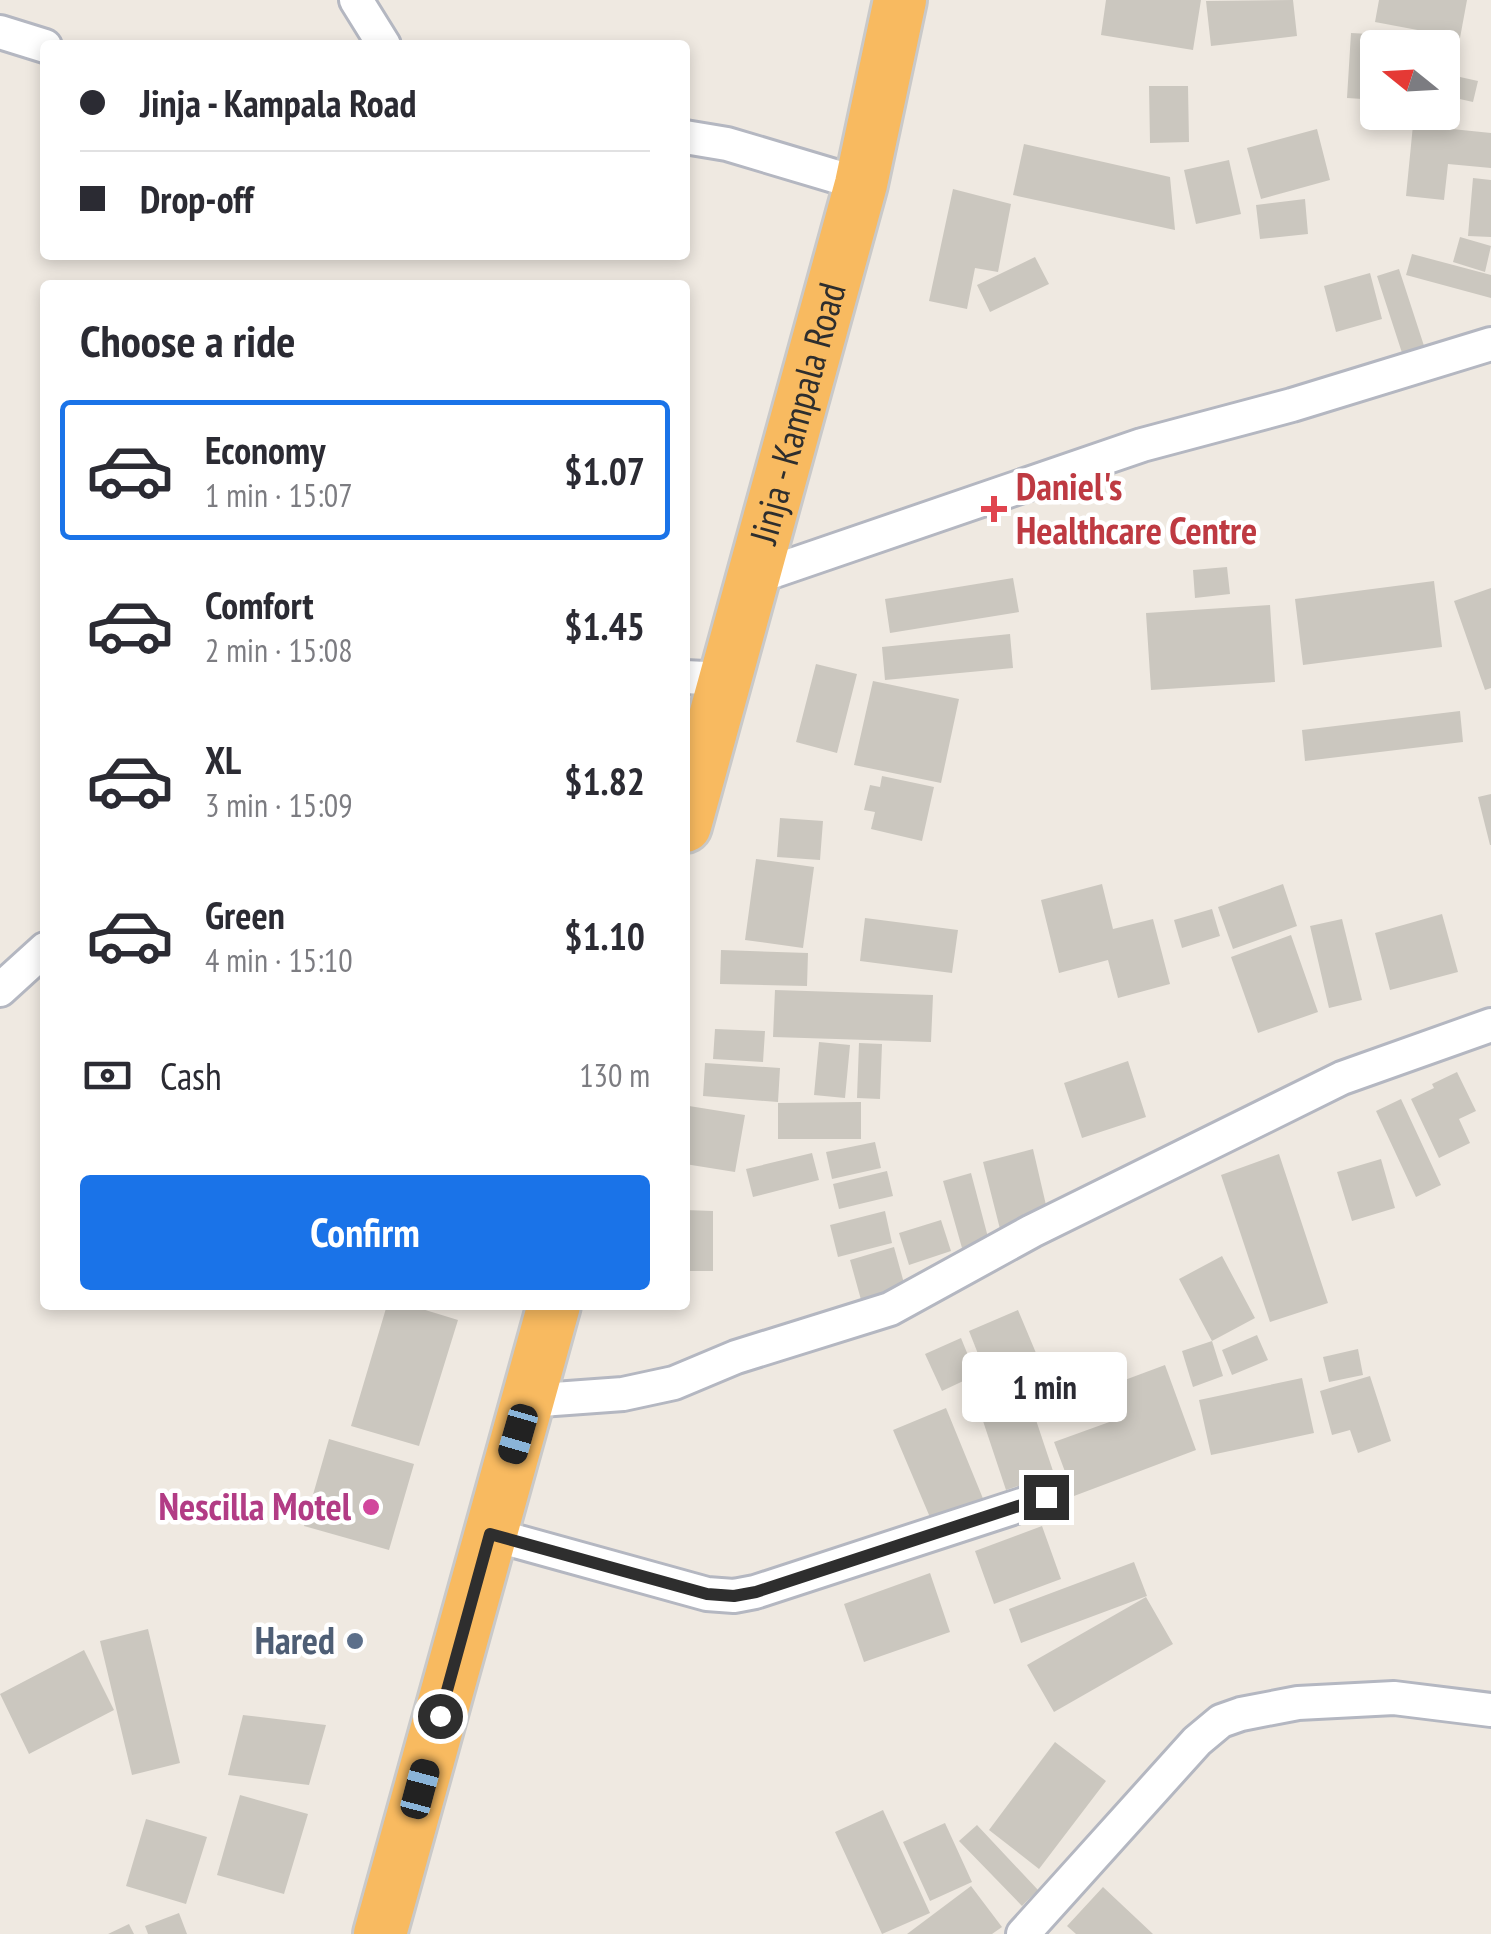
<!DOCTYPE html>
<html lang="en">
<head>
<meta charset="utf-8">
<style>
	:root { --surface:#fff; --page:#f7f7f7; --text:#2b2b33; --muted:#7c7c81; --line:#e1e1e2; --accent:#1a73e8 }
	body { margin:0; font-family:"PT Sans Narrow",sans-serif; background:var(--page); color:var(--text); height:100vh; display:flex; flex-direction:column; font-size:38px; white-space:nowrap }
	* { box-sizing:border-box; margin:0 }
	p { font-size:32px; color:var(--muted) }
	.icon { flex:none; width:55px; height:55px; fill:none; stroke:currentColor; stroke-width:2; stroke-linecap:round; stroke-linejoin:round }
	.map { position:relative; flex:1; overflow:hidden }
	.side { position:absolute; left:40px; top:280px; width:650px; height:1030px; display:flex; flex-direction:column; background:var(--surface); border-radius:10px; box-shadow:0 5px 15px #0003 }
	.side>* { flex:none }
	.top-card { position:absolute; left:40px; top:40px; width:650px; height:220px; border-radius:10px; box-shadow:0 5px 15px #0003; display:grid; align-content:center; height:220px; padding:0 40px; background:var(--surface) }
	.needle { width:65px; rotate:288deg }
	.controls { position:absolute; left:1360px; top:30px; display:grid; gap:20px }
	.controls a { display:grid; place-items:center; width:100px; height:100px; border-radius:10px; background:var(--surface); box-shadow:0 5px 15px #0003; font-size:50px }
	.end { position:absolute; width:45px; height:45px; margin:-22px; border:12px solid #2e2e2e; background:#fff; box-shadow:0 0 0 5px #fff }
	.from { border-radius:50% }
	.bubble { position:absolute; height:70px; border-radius:10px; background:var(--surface); box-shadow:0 5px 15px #0003; font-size:32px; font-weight:600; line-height:70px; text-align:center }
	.car { position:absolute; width:30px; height:60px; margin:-30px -15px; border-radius:12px; box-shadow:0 0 8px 2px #0007; background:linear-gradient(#222 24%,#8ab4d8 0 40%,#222 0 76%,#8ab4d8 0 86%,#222 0) }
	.top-card b { display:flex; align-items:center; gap:35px; height:95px; font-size:38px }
	.top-card b+b { border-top:2px solid var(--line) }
	.top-card i { width:25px; height:25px; background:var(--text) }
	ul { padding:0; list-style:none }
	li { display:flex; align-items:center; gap:30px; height:140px; margin:0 20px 15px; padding:0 20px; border:5px solid transparent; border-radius:10px }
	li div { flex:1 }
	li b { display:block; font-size:38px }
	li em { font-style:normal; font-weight:600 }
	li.selected { border-color:var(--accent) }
	li>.icon { width:90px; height:90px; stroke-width:1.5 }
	h2 { padding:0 40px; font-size:45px; line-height:120px }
	.pay { display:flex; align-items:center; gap:25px; height:110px; padding:0 40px; font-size:38px }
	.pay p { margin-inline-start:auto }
	.cta { display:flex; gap:20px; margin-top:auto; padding:20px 40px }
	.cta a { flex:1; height:115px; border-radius:10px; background:var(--accent); color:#fff; font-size:40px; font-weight:600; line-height:115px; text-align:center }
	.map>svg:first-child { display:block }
</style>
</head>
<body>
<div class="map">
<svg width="1491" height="1934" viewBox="0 0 1491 1934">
	<rect width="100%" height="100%" fill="#efe9e1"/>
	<path fill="#cbc7bf" d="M1106,0H1201L1193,50L1101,35Z
		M1293,0L1297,36L1211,46L1206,1Z
		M1379,0H1467L1460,38L1375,22Z
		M1351,33L1389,35L1388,48H1378V100L1347,98Z
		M1442,73L1478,81L1473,102L1442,95Z
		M1149,86H1188L1189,142L1150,143Z
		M1413,125L1491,133V168L1448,164L1444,200L1406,196Z
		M1317,129L1330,180L1261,199L1247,148Z
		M1024,144L1170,177L1175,230L1013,195Z
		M1229,160L1241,214L1196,224L1184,170Z
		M1473,178L1491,180V237L1468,236Z
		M953,189L1011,204L998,272L975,268L967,309L929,301Z
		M1305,199L1308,234L1260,239L1256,205Z
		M1460,237L1491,246L1485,272L1453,262Z
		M1412,254L1491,275V298L1406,275Z
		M1035,257L1049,284L990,312L977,285Z
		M1399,269L1426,352L1404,359L1377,276Z
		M1370,273L1382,319L1336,332L1324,286Z
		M1227,567L1230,594L1195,598L1193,570Z
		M1013,578L1019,612L890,633L885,599Z
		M1434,581L1442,647L1303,665L1295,599Z
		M1491,588V688L1485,690L1454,601Z
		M1270,605L1275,682L1151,690L1146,613Z
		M1010,634L1013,668L885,680L882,647Z
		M816,664L857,674L837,753L796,742Z
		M873,681L959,699L941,783L854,765Z
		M1460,711L1463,742L1305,761L1302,730Z
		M882,776L934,787L922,841L871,829L875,812L864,810L870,785L880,787Z
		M1491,794V845H1490L1478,797Z
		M780,818L823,821L820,860L777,857Z
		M756,859L814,867L803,948L745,940Z
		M1102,884L1113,929L1153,919L1170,984L1118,998L1108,960L1059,973L1041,900Z
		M1283,884L1297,926L1233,949L1218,907Z
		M1212,909L1220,936L1182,948L1174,920Z
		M1442,914L1458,972L1390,990L1375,933Z
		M865,918L958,930L952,973L860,961Z
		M1342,919L1362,1000L1329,1008L1310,926Z
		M1291,935L1318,1012L1258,1033L1231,957Z
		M721,950L808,953L807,986L720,984Z
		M775,990L933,995L931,1042L773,1037Z
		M715,1029L765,1031L763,1062L713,1059Z
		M819,1042L850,1045L845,1098L814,1095Z
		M859,1043L882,1044L880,1099L857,1098Z
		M1128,1061L1146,1117L1082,1138L1064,1083Z
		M705,1063L780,1068L778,1102L703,1096Z
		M1457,1072L1476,1111L1459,1119L1470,1143L1439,1158L1411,1099L1434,1088L1432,1084Z
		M1401,1099L1441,1185L1416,1197L1376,1111Z
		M861,1102V1139H778V1103Z
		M689,1106L745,1115L735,1172L685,1164Z
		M875,1142L881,1168L832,1179L826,1152Z
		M1033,1149L1049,1218L1000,1229L983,1162Z
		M812,1153L819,1180L753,1197L746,1169Z
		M1279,1154L1328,1303L1270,1322L1221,1175Z
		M1381,1159L1395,1208L1352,1221L1337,1172Z
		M887,1171L893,1196L839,1209L833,1184Z
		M971,1173L989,1241L962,1248L943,1181Z
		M685,1210L713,1211V1271H685Z
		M885,1211L892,1243L838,1257L830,1225Z
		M941,1220L951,1251L909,1265L899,1233Z
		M894,1247L907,1294L863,1307L850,1260Z
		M1222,1256L1255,1318L1212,1341L1179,1279Z
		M387,1305H409L458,1320L419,1446L351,1426Z
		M1018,1310L1036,1353L986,1374L969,1331Z
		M1257,1335L1268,1360L1232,1375L1222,1350Z
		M961,1338L976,1375L942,1391L925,1354Z
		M1212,1341L1223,1376L1193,1387L1182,1351Z
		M1358,1349L1363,1375L1329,1382L1323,1357Z
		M1165,1365L1196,1450L1074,1496L1054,1442L1126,1416L1114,1384Z
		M1370,1376L1391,1441L1358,1453L1350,1430L1332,1435L1320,1391Z
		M1022,1378L1054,1474L1006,1490L974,1394Z
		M1302,1378L1314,1433L1211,1455L1199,1400Z
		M946,1408L984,1501L932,1522L893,1430Z
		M329,1439L414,1464L389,1550L304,1526Z
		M1042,1526L1061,1579L994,1604L975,1551Z
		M1134,1562L1147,1596L1021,1643L1009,1609Z
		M930,1573L950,1632L864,1662L844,1604Z
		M1146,1597L1173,1644L1054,1712L1027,1665Z
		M148,1629L180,1763L132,1775L100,1641Z
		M84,1650L114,1710L29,1754L0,1694Z
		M243,1715L326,1725L309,1785L228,1775Z
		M1055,1742L1106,1781L1039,1869L989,1830Z
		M240,1795L308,1814L284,1894L217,1875Z
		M883,1810L930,1913L882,1934L835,1832Z
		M146,1819L207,1837L186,1904L126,1886Z
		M945,1823L972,1882L930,1901L903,1842Z
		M977,1825L1038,1890L1022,1906L959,1841Z
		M971,1886L1002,1927L992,1934H907Z
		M1103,1887L1153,1934H1076L1067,1926Z
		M179,1913L187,1934H148L145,1926Z
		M129,1924L134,1934H108Z"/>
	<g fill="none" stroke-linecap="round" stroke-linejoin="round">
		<g stroke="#b4b7c1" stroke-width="38">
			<path id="minor" d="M356,0L384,45
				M0,32L45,46
				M685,137L727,144L861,184
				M754,578L1142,445L1292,405L1491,344
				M685,677L725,679
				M0,990L45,949
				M527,1401L623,1394L674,1383L736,1357L890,1309L1032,1231L1342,1078L1491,1025
				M490,1534L707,1594L734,1596L755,1592L1046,1497
				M1023,1934L1197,1741L1221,1721L1241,1714L1298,1703L1394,1698L1491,1710"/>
		</g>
		<g stroke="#c9c9c9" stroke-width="58">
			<g id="trunk">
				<path id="s1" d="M685,826L861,184L900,0"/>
				<path d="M380,1934L554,1305"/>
			</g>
		</g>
		<use href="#minor" stroke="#fff" stroke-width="32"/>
		<use href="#trunk" stroke="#f8ba60" stroke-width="52"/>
	</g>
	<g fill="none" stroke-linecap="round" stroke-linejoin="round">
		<path stroke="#2e2e2e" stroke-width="12" d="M440,1716L490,1534L707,1594L734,1596L756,1592L1046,1497"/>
	</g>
	<path fill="#e0444e" stroke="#fff" stroke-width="4" d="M989 494h10v10h10v10h-10v10h-10v-10h-10v-10h10z"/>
	<circle fill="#d1479c" stroke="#fff" stroke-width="4" cx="371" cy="1507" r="10"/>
	<circle fill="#5c6f8a" stroke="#fff" stroke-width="4" cx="355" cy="1641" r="10"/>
	<g text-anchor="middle" stroke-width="9" stroke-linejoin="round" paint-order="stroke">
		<g font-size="38" fill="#2e2e2e" stroke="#fff">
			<text dy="13" stroke="none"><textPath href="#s1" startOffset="428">Jinja - Kampala Road</textPath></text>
		</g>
		<g font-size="38" font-weight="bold" fill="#be3a42" stroke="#fff" text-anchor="start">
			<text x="1016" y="500">Daniel's<tspan x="1016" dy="44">Healthcare Centre</tspan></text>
		</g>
		<g font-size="38" font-weight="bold" fill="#b23c85" stroke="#fff" text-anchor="end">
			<text x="351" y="1520">Nescilla Motel</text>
		</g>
		<g font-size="38" font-weight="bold" fill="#4e5e75" stroke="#fff" text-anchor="end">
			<text x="335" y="1654">Hared</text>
		</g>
	</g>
</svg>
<div class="controls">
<a><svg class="needle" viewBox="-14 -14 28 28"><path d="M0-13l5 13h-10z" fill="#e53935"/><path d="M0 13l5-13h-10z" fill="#7c7c81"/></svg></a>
</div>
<i class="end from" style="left:440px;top:1716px"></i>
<i class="end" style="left:1046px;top:1497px"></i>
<div class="bubble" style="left:962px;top:1352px;width:165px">1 min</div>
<i class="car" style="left:518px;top:1434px;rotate:196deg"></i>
<i class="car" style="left:420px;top:1789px;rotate:15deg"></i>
<div class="top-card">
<b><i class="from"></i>Jinja - Kampala Road</b>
<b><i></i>Drop-off</b>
</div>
<section class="side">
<h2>Choose a ride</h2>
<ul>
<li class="selected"><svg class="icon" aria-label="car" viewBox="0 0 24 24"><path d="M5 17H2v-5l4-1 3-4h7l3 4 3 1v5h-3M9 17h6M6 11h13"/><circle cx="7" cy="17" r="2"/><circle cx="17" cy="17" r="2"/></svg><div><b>Economy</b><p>1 min · 15:07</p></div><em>$1.07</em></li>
<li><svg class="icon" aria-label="car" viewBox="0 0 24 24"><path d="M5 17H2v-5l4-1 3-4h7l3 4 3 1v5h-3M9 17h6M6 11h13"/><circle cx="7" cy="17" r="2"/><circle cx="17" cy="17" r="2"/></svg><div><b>Comfort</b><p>2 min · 15:08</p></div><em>$1.45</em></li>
<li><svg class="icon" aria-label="car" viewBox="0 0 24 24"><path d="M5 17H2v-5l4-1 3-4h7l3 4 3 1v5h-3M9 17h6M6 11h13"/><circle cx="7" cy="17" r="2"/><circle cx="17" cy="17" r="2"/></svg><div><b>XL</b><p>3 min · 15:09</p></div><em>$1.82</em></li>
<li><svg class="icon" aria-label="car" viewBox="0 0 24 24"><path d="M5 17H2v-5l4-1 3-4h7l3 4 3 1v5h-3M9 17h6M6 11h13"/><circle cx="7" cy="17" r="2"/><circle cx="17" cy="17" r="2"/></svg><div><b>Green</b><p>4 min · 15:10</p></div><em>$1.10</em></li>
</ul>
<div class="pay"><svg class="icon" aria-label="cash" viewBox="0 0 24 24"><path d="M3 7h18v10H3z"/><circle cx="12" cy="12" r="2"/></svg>Cash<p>130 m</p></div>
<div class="cta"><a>Confirm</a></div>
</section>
</div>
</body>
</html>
